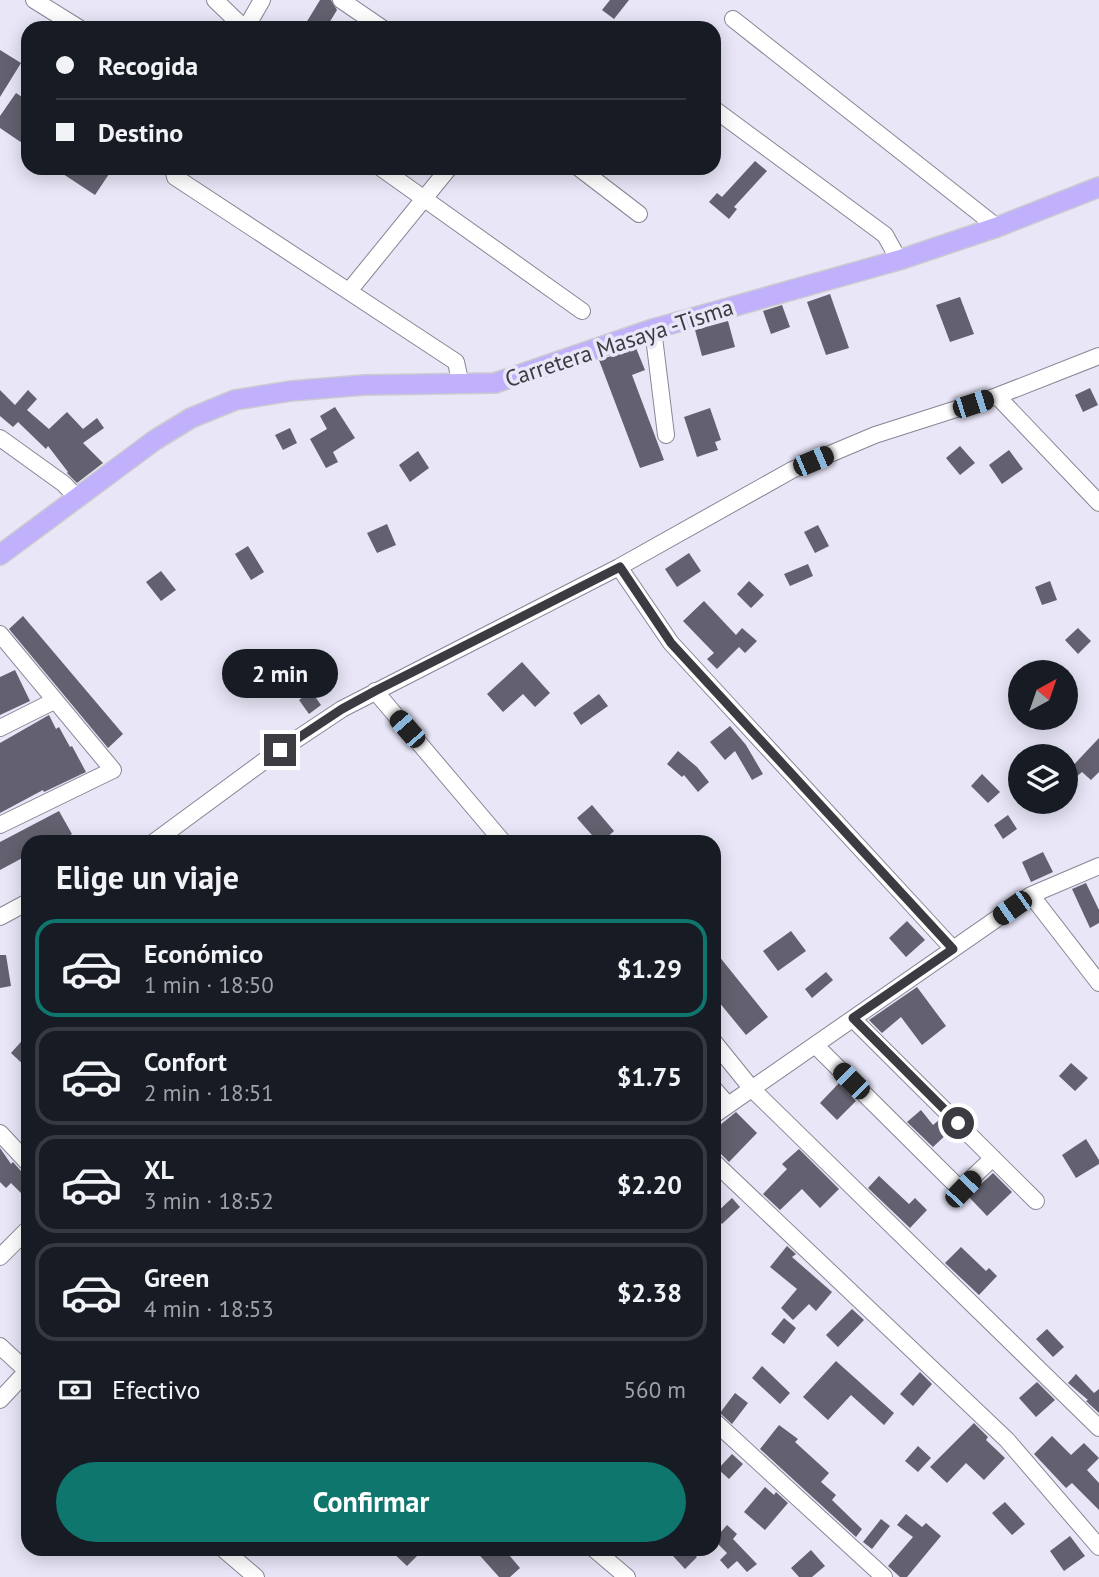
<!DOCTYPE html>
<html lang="es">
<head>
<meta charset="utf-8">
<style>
	:root { --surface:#171b24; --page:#20242c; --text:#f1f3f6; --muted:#9ea1a6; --line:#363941; --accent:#0f766e }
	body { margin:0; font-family:"PT Sans",sans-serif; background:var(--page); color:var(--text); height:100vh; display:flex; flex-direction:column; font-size:26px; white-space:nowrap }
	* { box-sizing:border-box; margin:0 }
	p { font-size:23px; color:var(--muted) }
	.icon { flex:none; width:38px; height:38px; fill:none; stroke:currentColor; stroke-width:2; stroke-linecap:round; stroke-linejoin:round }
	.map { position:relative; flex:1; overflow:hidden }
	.sheet { position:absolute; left:21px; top:835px; width:700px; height:721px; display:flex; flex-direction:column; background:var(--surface); border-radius:21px; box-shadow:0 4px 18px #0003 }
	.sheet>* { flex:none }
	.hud { position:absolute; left:21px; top:21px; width:700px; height:154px; border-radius:21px; box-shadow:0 4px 18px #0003; display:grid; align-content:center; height:154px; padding:0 35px; background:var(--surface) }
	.needle { width:46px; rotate:40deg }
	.controls { position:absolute; left:1008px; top:660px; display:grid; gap:14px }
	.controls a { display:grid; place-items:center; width:70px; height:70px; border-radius:50%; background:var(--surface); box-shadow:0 4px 18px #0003; font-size:35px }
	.end { position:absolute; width:32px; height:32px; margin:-16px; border:9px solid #3c3b41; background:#fff; box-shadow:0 0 0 4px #fff }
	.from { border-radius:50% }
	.bubble { position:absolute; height:49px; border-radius:24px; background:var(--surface); box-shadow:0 4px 18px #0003; font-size:23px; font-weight:600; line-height:49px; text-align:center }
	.car { position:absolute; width:21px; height:42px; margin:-21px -10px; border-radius:9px; box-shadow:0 0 5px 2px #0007; background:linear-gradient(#222 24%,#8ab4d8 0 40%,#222 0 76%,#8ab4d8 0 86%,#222 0) }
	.hud b { display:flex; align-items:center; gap:24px; height:66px; font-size:26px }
	.hud b+b { border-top:2px solid var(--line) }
	.hud i { width:18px; height:18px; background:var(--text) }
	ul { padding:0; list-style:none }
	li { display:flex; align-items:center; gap:21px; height:98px; margin:0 14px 10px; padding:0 21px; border:4px solid var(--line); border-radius:21px }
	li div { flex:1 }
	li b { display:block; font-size:26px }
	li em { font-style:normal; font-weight:600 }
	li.current { border-color:var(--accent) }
	li>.icon { width:63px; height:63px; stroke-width:1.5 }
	h2 { padding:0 35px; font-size:32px; line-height:84px }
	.pay { display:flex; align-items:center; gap:18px; height:77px; padding:0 35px; font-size:26px }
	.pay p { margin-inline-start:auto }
	.primary-button { display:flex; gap:14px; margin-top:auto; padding:14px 35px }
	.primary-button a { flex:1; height:80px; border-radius:42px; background:var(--accent); color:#fff; font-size:28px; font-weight:600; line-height:80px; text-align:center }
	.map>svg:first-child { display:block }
</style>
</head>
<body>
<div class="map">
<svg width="1099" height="1577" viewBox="0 0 1099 1577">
	<rect width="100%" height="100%" fill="#e8e6f7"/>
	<path fill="#63616f" d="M320,0H331L337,10L326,28H303Z
		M610,0H629L614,19L602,10Z
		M0,50L21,63L0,97Z
		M16,93L28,101V147L0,128V116Z
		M755,161L767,171L734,207L737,209L729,219L709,202L717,193L722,197Z
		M54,168H113L95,195Z
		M830,294L849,348L826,355L807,302Z
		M960,297L974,334L950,342L936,305Z
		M782,305L790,327L771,334L763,311Z
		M728,321L735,347L702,356L695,330Z
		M636,348L645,370L632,375L664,460L640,468L599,360Z
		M1090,388L1098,405L1083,412L1075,395Z
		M0,390L15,405L28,390L37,399L27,410L49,429L67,412L83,429L97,418L104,428L83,443L103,463L77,483L67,473L68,472L48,446L46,449L18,422L13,427L0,416Z
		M335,407L355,438L333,452L338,462L326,468L310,439L327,429L320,416Z
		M710,408L721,440L715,442L718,450L697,457L684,417Z
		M290,428L297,443L283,450L275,435Z
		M960,446L975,463L960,475L946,458Z
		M1009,450L1023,469L1002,484L989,465Z
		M418,451L429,468L410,482L399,465Z
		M387,524L396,545L377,553L367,533Z
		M818,525L829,546L815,553L804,532Z
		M248,546L264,572L251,580L235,554Z
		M689,553L701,571L677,587L665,569Z
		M808,564L813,576L790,586L784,574Z
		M161,571L176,590L161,601L146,582Z
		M749,581L764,595L751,608L737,594Z
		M1050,581L1057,600L1042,605L1035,587Z
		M704,601L736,635L742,628L757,641L745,653L739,647L717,669L707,659L714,653L683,621Z
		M23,616L123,734L108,748L9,629Z
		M1078,628L1091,641L1078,654L1065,640Z
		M522,662L550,693L535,707L523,694L503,712L487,694Z
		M15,670L30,701L0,715V677Z
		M311,691L321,705L309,714L299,700Z
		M599,694L608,706L581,725L573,713Z
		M49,715L56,729L59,727L70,747L72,746L86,772L44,792L43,790L0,813V743Z
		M730,726L746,745L763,774L752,780L735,751L725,760L710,742Z
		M1099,738V772L1091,780L1082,772L1066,786V773Z
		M678,751L697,767L709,782L698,792L684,775L682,777L667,764Z
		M982,774L1000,792L988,803L971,786Z
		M592,805L614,831L602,842H598L577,818Z
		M59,811L72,834L58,842H28V855L0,870V842Z
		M1008,815L1017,829L1003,839L994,825Z
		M1043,852L1053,872L1031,882L1022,862Z
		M1086,883L1099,910V923L1090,928L1072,889Z
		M907,921L925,940L906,957L889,938Z
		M791,931L806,951L778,971L763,951Z
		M714,950L768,1017L746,1035L714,996Z
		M0,955H6L11,986L0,988Z
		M826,972L833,980L812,998L805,989Z
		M917,987L946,1026L922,1045L901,1017L882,1033L869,1020Z
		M28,1034V1069L11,1053Z
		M1071,1063L1088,1078L1075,1091L1059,1076Z
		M839,1083L856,1101L837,1120L820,1103Z
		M921,1110L933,1125L939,1120L950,1131L933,1147L907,1122Z
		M736,1112L757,1133L729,1162L721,1154L714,1152V1130Z
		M1086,1139L1099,1160V1164L1076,1178L1062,1155Z
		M0,1148L11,1164L13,1162L21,1171L28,1173V1188L22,1194L11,1183L6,1188L0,1182Z
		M799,1149L839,1189L820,1208L802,1189L780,1210L763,1194L787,1169L782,1164Z
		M993,1173L1012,1192L987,1216L968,1196Z
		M879,1176L909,1204L915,1198L927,1210L910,1228L868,1188Z
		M732,1198L740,1207L722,1224L714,1215Z
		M787,1246L796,1254L792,1257L832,1292L816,1311L809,1304L793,1320L781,1308L797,1289L770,1267Z
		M961,1247L986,1271L989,1268L997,1276L979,1295L945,1263Z
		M852,1309L864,1320L838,1347L826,1335Z
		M784,1318L796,1328L784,1344L771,1334Z
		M1047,1329L1064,1347L1053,1357L1036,1339Z
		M836,1361L894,1413L884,1425L851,1395L828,1420L803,1397Z
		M762,1366L790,1393L780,1404L752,1378Z
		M920,1372L932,1384L913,1406L900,1394Z
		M1076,1374L1094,1393L1099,1389V1413L1086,1401L1088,1400L1068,1383Z
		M1037,1382L1055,1400L1036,1417L1019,1398Z
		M735,1393L748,1403L732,1424L720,1413Z
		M974,1423L988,1437L986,1440L1005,1458L984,1480L966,1463L947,1483L930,1467Z
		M779,1425L798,1439L795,1442L829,1473L821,1482L836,1495L832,1500L862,1529L856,1537L760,1449Z
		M1052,1436L1071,1455L1084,1443L1099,1458L1087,1470L1099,1483V1510L1072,1483L1066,1488L1034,1454Z
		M918,1446L931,1458L918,1472L905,1461Z
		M732,1454L743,1464L729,1479L718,1469Z
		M765,1487L774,1495L776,1492L788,1503L765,1530L744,1512Z
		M1005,1502L1025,1524L1012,1535L992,1513Z
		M906,1514L922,1527L926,1523L941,1536L907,1577H900L888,1566L913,1537L897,1525Z
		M881,1519L890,1526L872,1549L863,1542Z
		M727,1525L737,1534L733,1539L757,1564L747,1572L737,1561L728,1569L720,1560L727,1553L714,1540Z
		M1070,1536L1085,1556L1064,1571L1050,1551Z
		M389,1549H424L407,1566Z
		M474,1549H504L520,1568L510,1577H499Z
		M681,1549H689L697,1557L685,1569L673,1556Z
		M811,1550L825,1566L812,1577H799L791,1568Z"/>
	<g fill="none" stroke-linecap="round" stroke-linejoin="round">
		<g stroke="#888695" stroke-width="18">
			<path id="minor" d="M34,0L79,28
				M215,0L244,28
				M341,0L382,28
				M733,19L997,227
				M246,28L262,0
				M714,109L885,235L899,260
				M173,168L175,177L456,362L461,385
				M381,168L582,311
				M579,168L639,214
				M349,291L449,168
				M653,329L666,435
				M997,396L1099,503
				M0,438L64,484L78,499
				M619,567L671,643L953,949
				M0,634L113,770L0,825
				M375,691L503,842
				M0,728L54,701
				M154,842L264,761L342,709L619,567L792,470L875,435L997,396L1099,356
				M1031,895L1099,983
				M0,917L28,902
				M853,1019L1036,1201
				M714,1042L752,1089L1099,1428
				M815,1045L960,1189L993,1158
				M714,1089L728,1105
				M714,1115L1031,895L1099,866
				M0,1133L28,1163
				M714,1162L1007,1440L1099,1547
				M0,1257L28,1229
				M0,1346L28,1372
				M0,1400L27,1371
				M714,1421L884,1577
				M223,1549L256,1577
				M594,1549L627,1577"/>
		</g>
		<g stroke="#ccccce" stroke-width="22">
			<path id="major" d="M0,555L155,440L191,418L235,400L291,391L364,385L495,383L653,329L899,260L997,227L1099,187"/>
		</g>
		<use href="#minor" stroke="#fff" stroke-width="16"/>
		<use href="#major" stroke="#c1b0fb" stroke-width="19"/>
	</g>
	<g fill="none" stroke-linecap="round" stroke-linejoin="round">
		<path stroke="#3c3b41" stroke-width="9" d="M280,750L342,709L375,691L620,567L671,643L953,949L853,1018L958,1123"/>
	</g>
	<g text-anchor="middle" stroke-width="7" stroke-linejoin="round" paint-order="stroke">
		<g font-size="23" fill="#3c3b41" stroke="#e8e6f7">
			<text transform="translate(619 343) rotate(-18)" y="8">Carretera Masaya -Tisma</text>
		</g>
	</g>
</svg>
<div class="controls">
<a><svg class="needle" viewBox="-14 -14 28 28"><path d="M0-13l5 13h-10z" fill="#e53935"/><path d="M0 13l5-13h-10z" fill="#9ea1a6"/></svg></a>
<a><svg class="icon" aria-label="layers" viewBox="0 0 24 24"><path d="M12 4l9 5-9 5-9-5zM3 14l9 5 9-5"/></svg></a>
</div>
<i class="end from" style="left:958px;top:1123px"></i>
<i class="end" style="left:280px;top:750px"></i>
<div class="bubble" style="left:222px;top:649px;width:116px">2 min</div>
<i class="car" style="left:973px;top:404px;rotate:72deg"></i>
<i class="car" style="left:813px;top:461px;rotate:67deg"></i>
<i class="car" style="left:407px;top:729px;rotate:319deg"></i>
<i class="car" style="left:1012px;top:908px;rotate:235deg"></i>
<i class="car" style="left:851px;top:1081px;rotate:315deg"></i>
<i class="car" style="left:963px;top:1189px;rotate:44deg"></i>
<div class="hud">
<b><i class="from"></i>Recogida</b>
<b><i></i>Destino</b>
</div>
<section class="sheet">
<h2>Elige un viaje</h2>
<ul>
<li class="current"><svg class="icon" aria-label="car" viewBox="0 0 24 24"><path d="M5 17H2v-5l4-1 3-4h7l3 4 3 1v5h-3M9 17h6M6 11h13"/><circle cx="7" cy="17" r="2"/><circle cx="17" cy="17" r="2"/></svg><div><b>Económico</b><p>1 min · 18:50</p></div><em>$1.29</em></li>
<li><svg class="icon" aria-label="car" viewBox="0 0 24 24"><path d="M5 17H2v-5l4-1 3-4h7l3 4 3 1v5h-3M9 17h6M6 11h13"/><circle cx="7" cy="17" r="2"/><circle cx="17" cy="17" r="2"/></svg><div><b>Confort</b><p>2 min · 18:51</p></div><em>$1.75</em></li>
<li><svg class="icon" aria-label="car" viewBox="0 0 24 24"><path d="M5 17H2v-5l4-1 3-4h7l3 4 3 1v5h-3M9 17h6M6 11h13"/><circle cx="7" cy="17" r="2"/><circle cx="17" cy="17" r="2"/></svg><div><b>XL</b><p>3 min · 18:52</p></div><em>$2.20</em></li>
<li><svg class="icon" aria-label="car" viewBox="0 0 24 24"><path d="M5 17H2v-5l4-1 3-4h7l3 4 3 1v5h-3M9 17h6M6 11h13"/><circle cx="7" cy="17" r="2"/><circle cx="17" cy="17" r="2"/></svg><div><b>Green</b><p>4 min · 18:53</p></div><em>$2.38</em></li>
</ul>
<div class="pay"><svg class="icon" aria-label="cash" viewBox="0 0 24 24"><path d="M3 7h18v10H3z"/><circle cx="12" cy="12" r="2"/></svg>Efectivo<p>560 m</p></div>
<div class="primary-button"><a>Confirmar</a></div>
</section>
</div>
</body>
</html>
